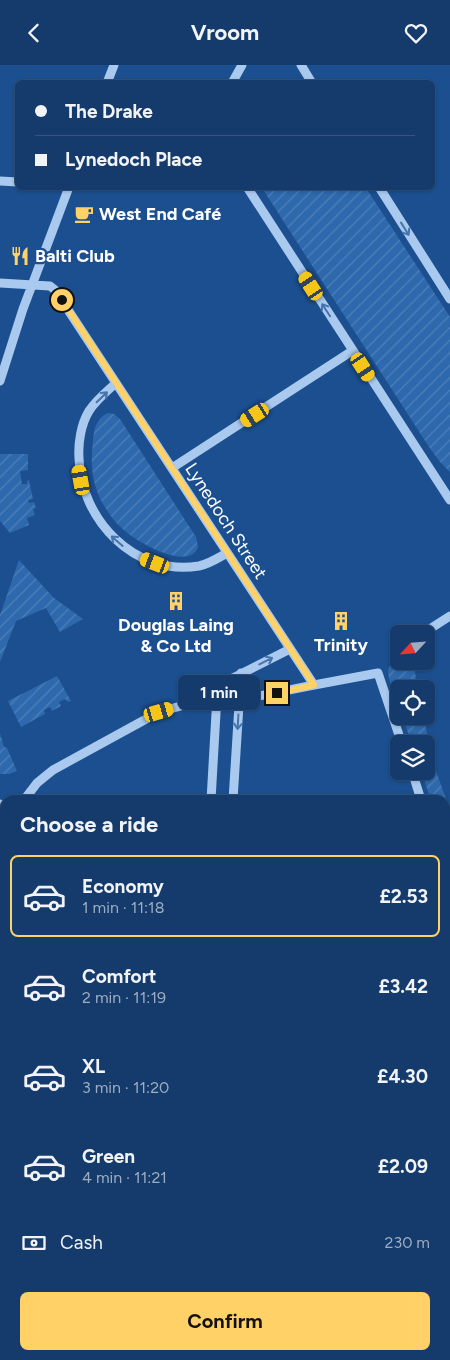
<!DOCTYPE html>
<html lang="en">
<head>
<meta charset="utf-8">
<style>
	:root { --surface:#143b6b; --page:#214673; --text:#f1f3f6; --muted:#9dadc1; --line:#33557e; --accent:#ffd166 }
	body { margin:0; font-family:Figtree,sans-serif; background:var(--page); color:var(--text); height:100vh; display:flex; flex-direction:column; font-size:19px; white-space:nowrap }
	* { box-sizing:border-box; margin:0 }
	p { font-size:16px; color:var(--muted) }
	.icon { flex:none; width:28px; height:28px; fill:none; stroke:currentColor; stroke-width:2; stroke-linecap:round; stroke-linejoin:round }
	.map { position:relative; flex:1; overflow:hidden }
	.sheet { position:absolute; left:0px; top:730px; width:450px; height:565px; display:flex; flex-direction:column; background:var(--surface); border-radius:15px 15px 0 0; box-shadow:0 1px 4px #0004,0 0 0 1px var(--line) }
	.sheet>* { flex:none }
	.guide { position:absolute; left:15px; top:15px; width:420px; height:110px; border-radius:8px; box-shadow:0 1px 4px #0004,0 0 0 1px var(--line); display:grid; align-content:center; height:110px; padding:0 20px; background:var(--surface) }
	.needle { width:32px; rotate:244deg }
	.buttons { position:absolute; left:390px; top:560px; display:grid; gap:10px }
	.buttons a { display:grid; place-items:center; width:45px; height:45px; border-radius:8px; background:var(--surface); box-shadow:0 1px 4px #0004,0 0 0 1px var(--line); font-size:25px }
	.end { position:absolute; width:22px; height:22px; margin:-11px; border:6px solid #ffd166; background:#111; box-shadow:0 0 0 2px #111 }
	.from { border-radius:50% }
	.bubble { position:absolute; height:35px; border-radius:8px; background:var(--surface); box-shadow:0 1px 4px #0004,0 0 0 1px var(--line); font-size:16px; font-weight:700; line-height:35px; text-align:center }
	.car { position:absolute; width:15px; height:30px; margin:-15px -8px; border-radius:6px; box-shadow:0 0 4px 1px #0007; background:linear-gradient(#f5c518 24%,#345 0 40%,#f5c518 0 76%,#345 0 86%,#f5c518 0) }
	.guide b { display:flex; align-items:center; gap:18px; height:48px; font-size:19px }
	.guide b+b { border-top:1px solid var(--line) }
	.guide i { width:12px; height:12px; background:var(--text) }
	ul { padding:0; list-style:none }
	li { display:flex; align-items:center; gap:15px; height:82px; margin:0 10px 8px; padding:0 10px; border:2px solid transparent; border-radius:8px }
	li div { flex:1 }
	li b { display:block; font-size:19px }
	li em { font-style:normal; font-weight:700 }
	li.current { border-color:var(--accent) }
	li>.icon { width:45px; height:45px; stroke-width:1.5 }
	h2 { padding:0 20px; font-size:22px; line-height:60px }
	.pay { display:flex; align-items:center; gap:12px; height:55px; padding:0 20px; font-size:19px }
	.pay p { margin-inline-start:auto }
	.button { display:flex; gap:10px; margin-top:auto; padding:10px 20px }
	.button a { flex:1; height:58px; border-radius:8px; background:var(--accent); color:#111; font-size:20px; font-weight:700; line-height:58px; text-align:center }
	header { display:flex; justify-content:space-between; align-items:center; height:65px; padding:0 20px; background:var(--surface); font-size:22px; font-weight:700 }
	.map>svg:first-child { display:block }
</style>
</head>
<body>
<header><svg class="icon" aria-label="back" viewBox="0 0 24 24"><path d="M15 5l-7 7 7 7"/></svg>Vroom<svg class="icon" aria-label="heart" viewBox="0 0 24 24"><path d="M12 20l-8-8c-3-5 5-10 8-4 3-6 11-1 8 4z"/></svg></header>
<div class="map">
<svg width="450" height="1295" viewBox="0 0 450 1295">
	<defs>
		<pattern id="garden-furrows" width="10" height="10" patternUnits="userSpaceOnUse" patternTransform="scale(1.25)"><rect width="10" height="10" fill="#2e69ad"/><path d="M-1 1l2-2M0 10L10 0M9 11l2-2" fill="none" stroke="#4d80b9"/></pattern>
	</defs>
	<rect width="100%" height="100%" fill="#1b4f8f"/>
	<path fill="#2e69ad" d="M0,1253L5,1260V1290H25L28,1295H0Z"/>
	<path fill="url(#garden-furrows)" d="M262,123H366L450,252V407L440,397L429,382Z
		M108,348L114,349L120,354L196,472L198,482C189,507 137,477 125,466C116,459 109,449 103,439C92,420 90,398 93,376C94,365 96,353 108,348Z
		M0,389H28V405L20,406L22,419H27V416L29,415L33,434L28,435L29,438L34,437L36,443L33,444L35,450L27,453L29,460L10,468L0,456Z
		M19,495L54,533L83,554L60,567L46,543L16,556L0,597V550Z
		M399,594V596H407L410,600L413,597L418,624H399V642C396,633 385,610 389,602C391,598 395,596 399,594Z
		M57,611L71,636L68,637L65,634L59,637L61,641L52,646L50,642L44,645L45,649L21,662L8,636Z
		M402,651H423L436,706L450,745V791L445,776V735H431L421,706H426V679H412Z
		M0,668L4,682L7,683L17,706L9,709H0Z"/>
	<g fill="none" stroke-linecap="round" stroke-linejoin="round">
		<path stroke="#a9c9ee" stroke-width="9" d="M301,0L312,18
			M107,18L114,0
			M232,18L242,0
			M0,116L18,117
			M247,122L450,435
			M379,122L450,234
			M0,218L50,221L55,225L314,620L378,608L402,679
			M0,316L23,244L69,122
			M116,318C106,327 96,335 89,346C81,359 78,378 79,393C80,454 135,512 199,501C209,499 218,493 227,488
			M172,403L352,286
			M422,569L450,551
			M217,631L231,614L290,584
			M412,706L421,735
			M24,735L37,718L53,705L159,647L217,631L239,635L314,620
			M211,735L217,631
			M233,735L241,608
			M0,739L5,743
			M0,779L5,769
			M445,804L450,819
			M445,1039H450
			M0,1232L5,1241
			M445,1242L450,1235
			M37,1290L41,1295
			M181,1295V1290
			M206,1295V1290
			M385,1295L393,1290"/>
	</g>
	<defs><path id="oneway-shaft" d="M-6 0H5M1.5-3L5.5 0L1.5 3" fill="none" stroke-width="1.6" stroke-linecap="round" stroke-linejoin="round" transform="scale(1.25)"/></defs>
	<g stroke="#4674ac">
		<use href="#oneway-shaft" transform="translate(405 164) rotate(58)"/>
		<use href="#oneway-shaft" transform="translate(326 245) rotate(-123)"/>
		<use href="#oneway-shaft" transform="translate(102 332) rotate(-44)"/>
		<use href="#oneway-shaft" transform="translate(117 476) rotate(-139)"/>
		<use href="#oneway-shaft" transform="translate(266 596) rotate(-27)"/>
		<use href="#oneway-shaft" transform="translate(238 657) rotate(93)"/>
	</g>
	<g fill="none" stroke-linecap="round" stroke-linejoin="round">
		<path stroke="#ffd166" stroke-width="6" d="M62,235L314,620L277,628"/>
	</g>
	<defs>
		<g id="cafe-bare" transform="scale(1.5)"><path d="M-5.5-4.5H6V0H3Q3 3.5 0 3.5H-2.5Q-5.5 3.5-5.5 0ZM3-3.2v2h1.7v-2ZM-6 4.5H4V6H-6Z" fill="#ffd166" stroke="#1b4f8f" stroke-width="2.5" paint-order="stroke"/></g>
		<g id="restaurant-bare" transform="scale(1.5)"><path d="M-5-6h1v4h1v-4h1v4h1v-4h1v5L-1.5 .5V6h-2V.5L-5-1ZM5-6V6H3V1.5H1.5Q1.5-4 5-6Z" fill="#ffd166" stroke="#1b4f8f" stroke-width="2.5" paint-order="stroke"/></g>
		<g id="building-bare" transform="scale(1.5)"><path d="M-4-6H4V6H1V3H-1V6H-4ZM-2.5-4.3h1.7v1.8h-1.7ZM.8-4.3h1.7v1.8H.8ZM-2.5-1h1.7V.8h-1.7ZM.8-1h1.7V.8H.8Z" fill="#ffd166" stroke="#1b4f8f" stroke-width="2.5" paint-order="stroke"/></g>
	</defs>
	<g fill-rule="evenodd">
		<use href="#cafe-bare" x="84" y="149"/>
		<use href="#restaurant-bare" x="20" y="191"/>
		<use href="#building-bare" x="176" y="536"/>
		<use href="#building-bare" x="341" y="556"/>
	</g>
	<g text-anchor="middle" stroke-width="4.5" stroke-linejoin="round" paint-order="stroke">
		<g font-size="18" font-weight="bold" fill="#fff" stroke="#1b4f8f" text-anchor="start">
			<text x="99" y="155">West End Café</text>
			<text x="35" y="197">Balti Club</text>
			<text x="176" y="566" text-anchor="middle">Douglas Laing<tspan x="176" dy="21">&amp; Co Ltd</tspan></text>
			<text x="341" y="586" text-anchor="middle">Trinity</text>
		</g>
		<g font-size="18" fill="#fff" stroke="#1b4f8f">
			<text transform="translate(226 456) rotate(57)" y="6">Lynedoch Street</text>
		</g>
	</g>
</svg>
<div class="buttons">
<a><svg class="needle" viewBox="-14 -14 28 28"><path d="M0-13l5 13h-10z" fill="#e53935"/><path d="M0 13l5-13h-10z" fill="#9dadc1"/></svg></a>
<a><svg class="icon" aria-label="locate" viewBox="0 0 24 24"><circle cx="12" cy="12" r="6"/><path d="M12 2v4M12 18v4M2 12h4M18 12h4"/></svg></a>
<a><svg class="icon" aria-label="layers" viewBox="0 0 24 24"><path d="M12 4l9 5-9 5-9-5zM3 14l9 5 9-5"/></svg></a>
</div>
<i class="end from" style="left:62px;top:235px"></i>
<i class="end" style="left:277px;top:628px"></i>
<div class="bubble" style="left:178px;top:610px;width:82px">1 min</div>
<i class="car" style="left:311px;top:221px;rotate:327deg"></i>
<i class="car" style="left:363px;top:302px;rotate:147deg"></i>
<i class="car" style="left:255px;top:350px;rotate:237deg"></i>
<i class="car" style="left:81px;top:415px;rotate:350deg"></i>
<i class="car" style="left:155px;top:498px;rotate:291deg"></i>
<i class="car" style="left:159px;top:647px;rotate:74deg"></i>
<div class="guide">
<b><i class="from"></i>The Drake</b>
<b><i></i>Lynedoch Place</b>
</div>
<section class="sheet">
<h2>Choose a ride</h2>
<ul>
<li class="current"><svg class="icon" aria-label="car" viewBox="0 0 24 24"><path d="M5 17H2v-5l4-1 3-4h7l3 4 3 1v5h-3M9 17h6M6 11h13"/><circle cx="7" cy="17" r="2"/><circle cx="17" cy="17" r="2"/></svg><div><b>Economy</b><p>1 min · 11:18</p></div><em>£2.53</em></li>
<li><svg class="icon" aria-label="car" viewBox="0 0 24 24"><path d="M5 17H2v-5l4-1 3-4h7l3 4 3 1v5h-3M9 17h6M6 11h13"/><circle cx="7" cy="17" r="2"/><circle cx="17" cy="17" r="2"/></svg><div><b>Comfort</b><p>2 min · 11:19</p></div><em>£3.42</em></li>
<li><svg class="icon" aria-label="car" viewBox="0 0 24 24"><path d="M5 17H2v-5l4-1 3-4h7l3 4 3 1v5h-3M9 17h6M6 11h13"/><circle cx="7" cy="17" r="2"/><circle cx="17" cy="17" r="2"/></svg><div><b>XL</b><p>3 min · 11:20</p></div><em>£4.30</em></li>
<li><svg class="icon" aria-label="car" viewBox="0 0 24 24"><path d="M5 17H2v-5l4-1 3-4h7l3 4 3 1v5h-3M9 17h6M6 11h13"/><circle cx="7" cy="17" r="2"/><circle cx="17" cy="17" r="2"/></svg><div><b>Green</b><p>4 min · 11:21</p></div><em>£2.09</em></li>
</ul>
<div class="pay"><svg class="icon" aria-label="cash" viewBox="0 0 24 24"><path d="M3 7h18v10H3z"/><circle cx="12" cy="12" r="2"/></svg>Cash<p>230 m</p></div>
<div class="button"><a>Confirm</a></div>
</section>
</div>
</body>
</html>
